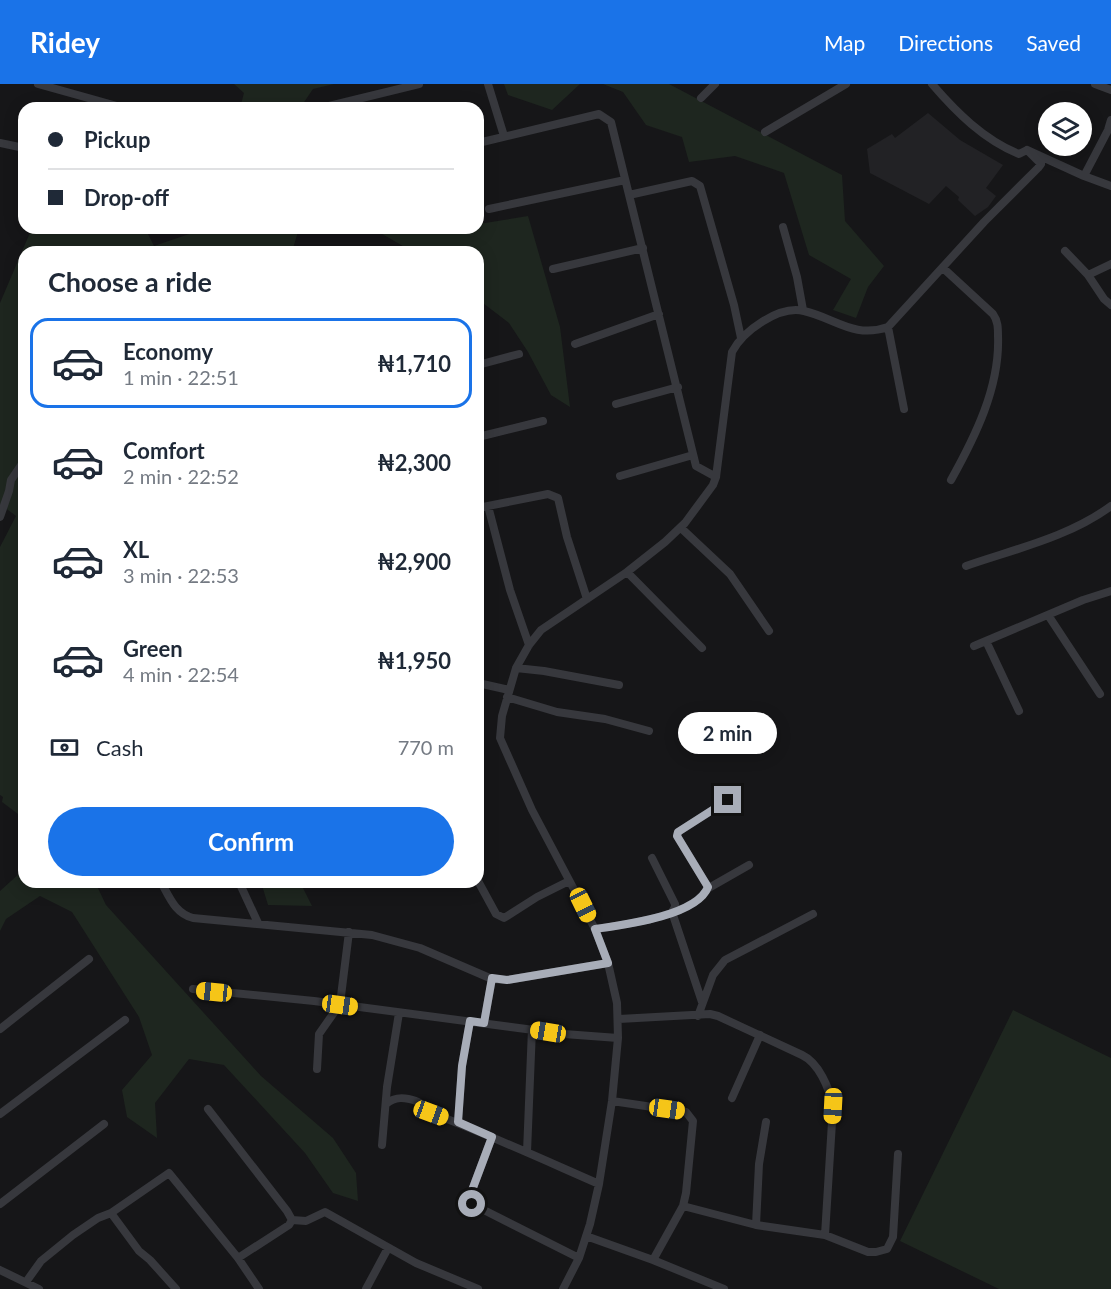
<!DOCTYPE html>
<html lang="en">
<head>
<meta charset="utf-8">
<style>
	:root { --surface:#fff; --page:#f2f2f3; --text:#1f2937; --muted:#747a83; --line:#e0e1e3; --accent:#1a73e8 }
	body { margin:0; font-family:Lato,sans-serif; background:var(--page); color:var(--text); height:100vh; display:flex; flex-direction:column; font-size:22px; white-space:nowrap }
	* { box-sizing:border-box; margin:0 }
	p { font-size:20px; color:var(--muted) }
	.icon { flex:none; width:33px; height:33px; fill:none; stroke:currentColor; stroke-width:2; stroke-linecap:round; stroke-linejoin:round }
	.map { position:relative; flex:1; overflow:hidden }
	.side { position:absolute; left:18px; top:162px; width:466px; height:642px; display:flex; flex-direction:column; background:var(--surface); border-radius:18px; box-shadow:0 3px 15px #0003 }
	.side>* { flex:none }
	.top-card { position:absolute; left:18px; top:18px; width:466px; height:132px; border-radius:18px; box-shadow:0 3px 15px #0003; display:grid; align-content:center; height:132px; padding:0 30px; background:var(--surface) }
	.buttons { position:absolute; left:1038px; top:18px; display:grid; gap:12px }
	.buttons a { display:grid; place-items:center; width:54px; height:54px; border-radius:50%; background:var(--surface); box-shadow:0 3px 15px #0003; font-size:30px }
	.end { position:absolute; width:27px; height:27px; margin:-14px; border:8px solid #a8adb8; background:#111; box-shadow:0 0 0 3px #111 }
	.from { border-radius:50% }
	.bubble { position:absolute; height:42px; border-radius:21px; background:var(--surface); box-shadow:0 3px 15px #0003; font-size:20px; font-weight:700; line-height:42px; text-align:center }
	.car { position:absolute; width:18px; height:36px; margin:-18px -9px; border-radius:8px; box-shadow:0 0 4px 2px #0007; background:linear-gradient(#f5c518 24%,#345 0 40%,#f5c518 0 76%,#345 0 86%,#f5c518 0) }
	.top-card b { display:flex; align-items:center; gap:21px; height:57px; font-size:22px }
	.top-card b+b { border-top:2px solid var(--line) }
	.top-card i { width:15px; height:15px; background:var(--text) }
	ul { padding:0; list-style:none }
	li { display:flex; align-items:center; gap:18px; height:90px; margin:0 12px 9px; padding:0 18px; border:3px solid transparent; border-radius:18px }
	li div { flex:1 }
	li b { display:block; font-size:22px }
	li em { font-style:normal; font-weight:700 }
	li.on { border-color:var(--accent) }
	li>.icon { width:54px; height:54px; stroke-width:1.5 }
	h2 { padding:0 30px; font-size:27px; line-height:72px }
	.pay { display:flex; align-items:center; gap:15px; height:66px; padding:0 30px; font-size:22px }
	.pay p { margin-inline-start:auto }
	.cta { display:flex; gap:12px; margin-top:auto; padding:12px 30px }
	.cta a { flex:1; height:69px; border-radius:36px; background:var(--accent); color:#fff; font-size:24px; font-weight:700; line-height:69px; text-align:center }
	header { display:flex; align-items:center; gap:36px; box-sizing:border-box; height:84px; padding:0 30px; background:var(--accent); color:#fff }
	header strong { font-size:28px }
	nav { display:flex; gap:33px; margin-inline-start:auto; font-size:21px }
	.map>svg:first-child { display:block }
</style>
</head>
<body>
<header>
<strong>Ridey</strong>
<nav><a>Map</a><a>Directions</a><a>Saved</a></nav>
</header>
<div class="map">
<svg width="1111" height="1205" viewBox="0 0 1111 1205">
	<rect width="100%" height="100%" fill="#161618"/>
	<path fill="#222225" d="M928,29L960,56L1003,81L986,104L996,112L988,123L975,132L958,116L959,113L946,102L929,120L870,89L867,65L892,50L895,54Z"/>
	<path fill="#1e261f" d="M234,0H334L313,5L300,24H240L244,9Z
		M504,0H580L552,26L508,11Z
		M603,0H669L842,91L845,137L884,182L868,203L856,234L833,226L851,195L809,171L784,89L735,72L689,78L682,53L646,41L623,8Z
		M528,132L560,243L570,323L551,311L528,268L509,239L479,216L478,168H413L372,144H478L479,140Z
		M32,144H145L154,162L195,148L198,144H299L292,168H24V743L18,730L2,718L3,713L0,711V463L16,432L0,420V219Z
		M24,757V798H95L106,821L261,992L333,1054L356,1089L358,1117L333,1109L305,1069L224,981L189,975L155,1019L157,1054L127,1033L122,1006L152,971L139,933L72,828L40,812L6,835L0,847V807L21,788Z
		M261,798H300L312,822L268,821Z
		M1013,926L1111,974V1205H999L900,1157Z"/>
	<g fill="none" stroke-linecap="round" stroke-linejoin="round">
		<path stroke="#37383d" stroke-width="8" d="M38,0L124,24
			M488,0L504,52
			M932,0C956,28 984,56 1019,70L1027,66L1084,92L1111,102
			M1095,0L1111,6
			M701,14L715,0
			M321,24L419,0
			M765,48L846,0
			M0,59L24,64
			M478,59L599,30L611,38L696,382L716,393
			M1084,92L1108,46L1111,36
			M629,111L692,97L700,102L734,221L741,254
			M489,125L625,96
			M783,143L797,193L803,226
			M1065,167L1088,191L1104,215L1111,221
			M943,184L993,230C998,237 998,244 998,252C1000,303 975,353 951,396
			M553,185L643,164
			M1088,191L1111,180
			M888,243L904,325
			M575,260L659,230
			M478,281L519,270
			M616,320L678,303
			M478,353L543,337
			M620,392L693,371
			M488,422L510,506L529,561
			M478,424L548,410L558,414L567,453L587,515
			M0,433L9,407L11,396L24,377
			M681,444L730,490L769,547
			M966,482C1015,465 1069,453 1111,422
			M627,488L702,564
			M1048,531L1100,610
			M986,557L1019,627
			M974,562L1083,516L1111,507
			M516,584L544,587L619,601
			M478,599L509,606
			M507,613L557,628L605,635L649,647
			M652,774L675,820V823L672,828L702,918
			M478,797L496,830L504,834L537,813L569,797
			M161,798C170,814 175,829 193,834L372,851L420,864L492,895L507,896L608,879
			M239,798L258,839
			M707,805L749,781
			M595,845C623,841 696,832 708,803L677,752L678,748L728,716
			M193,905L314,917L564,950L618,954
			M698,932L713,891L725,876L813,830
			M619,935L710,930L718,932L802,971C819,979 829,1004 833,1022L825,1151
			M484,939L492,895
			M0,945L89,875
			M317,985L319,950L340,920L349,848
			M732,1014L760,951
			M612,1017L686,1028L693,1037L686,1109L683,1122L653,1176
			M386,1020C395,1012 405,1013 416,1017C423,1019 427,1027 434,1030C490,1051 544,1076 599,1100
			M208,1025L287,1127L292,1136L306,1137L325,1128L416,1179L478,1205
			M0,1030L125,936
			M458,1038L462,982L470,937
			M492,1053L471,1109L470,1115L472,1120L579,1174
			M382,1061L387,1003L399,929
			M527,1068L532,945
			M0,1120L104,1040
			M683,1122L756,1141L825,1151L868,1168H876L887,1165L893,1153L898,1070
			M111,1129L139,1167L150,1176L176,1205
			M756,1141L759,1080L766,1038
			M586,1152L653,1176L724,1205
			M238,1174L289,1141L292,1136
			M0,1186L39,1205
			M26,1198L41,1177L73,1151L98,1134L111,1129L169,1089L238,1174L259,1205
			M366,1205L388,1164
			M563,1205L579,1174L590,1140L599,1100L612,1017L618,954L617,919L608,879L595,845L532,726L500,654L502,632L516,584L529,561L541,546L627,488L665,458L685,439L713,401L716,393L732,268C743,247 779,221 804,227C835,234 854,255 888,243L984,138L1038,84L1041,80L1027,66"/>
	</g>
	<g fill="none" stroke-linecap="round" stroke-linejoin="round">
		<path stroke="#a8adb8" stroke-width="8" d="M472,1120L470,1115L471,1109L492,1053L458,1038L462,982L470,937L484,939L492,894L507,896L608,879L595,845C623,841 697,832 708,803L677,752L678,748L728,716"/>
	</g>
</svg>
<div class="buttons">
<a><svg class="icon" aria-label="layers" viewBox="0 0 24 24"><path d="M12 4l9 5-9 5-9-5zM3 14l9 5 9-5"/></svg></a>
</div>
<i class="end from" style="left:472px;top:1120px"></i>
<i class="end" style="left:728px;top:716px"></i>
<div class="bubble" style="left:678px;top:628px;width:99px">2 min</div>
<i class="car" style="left:583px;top:821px;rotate:154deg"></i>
<i class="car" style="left:214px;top:908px;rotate:276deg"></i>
<i class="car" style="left:340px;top:921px;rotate:98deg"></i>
<i class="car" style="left:548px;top:948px;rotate:279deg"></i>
<i class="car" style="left:833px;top:1022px;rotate:183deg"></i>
<i class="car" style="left:667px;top:1025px;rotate:98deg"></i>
<i class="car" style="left:431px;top:1029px;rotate:110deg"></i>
<div class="top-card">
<b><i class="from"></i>Pickup</b>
<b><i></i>Drop-off</b>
</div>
<section class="side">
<h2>Choose a ride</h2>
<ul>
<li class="on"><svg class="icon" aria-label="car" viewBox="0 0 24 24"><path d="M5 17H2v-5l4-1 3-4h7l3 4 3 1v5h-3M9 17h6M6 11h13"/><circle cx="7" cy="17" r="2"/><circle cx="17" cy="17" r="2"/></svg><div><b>Economy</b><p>1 min · 22:51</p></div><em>₦1,710</em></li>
<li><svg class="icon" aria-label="car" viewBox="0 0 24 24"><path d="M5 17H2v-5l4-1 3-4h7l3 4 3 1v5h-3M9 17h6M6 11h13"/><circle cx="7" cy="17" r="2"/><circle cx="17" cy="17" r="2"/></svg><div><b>Comfort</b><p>2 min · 22:52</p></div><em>₦2,300</em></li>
<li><svg class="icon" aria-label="car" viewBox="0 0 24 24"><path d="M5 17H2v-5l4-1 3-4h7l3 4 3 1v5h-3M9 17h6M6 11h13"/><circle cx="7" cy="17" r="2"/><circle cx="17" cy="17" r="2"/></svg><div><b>XL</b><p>3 min · 22:53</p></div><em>₦2,900</em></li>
<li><svg class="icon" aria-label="car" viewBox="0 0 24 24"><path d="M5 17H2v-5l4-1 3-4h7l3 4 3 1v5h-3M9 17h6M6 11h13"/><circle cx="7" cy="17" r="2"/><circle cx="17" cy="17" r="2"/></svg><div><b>Green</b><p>4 min · 22:54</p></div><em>₦1,950</em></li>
</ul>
<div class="pay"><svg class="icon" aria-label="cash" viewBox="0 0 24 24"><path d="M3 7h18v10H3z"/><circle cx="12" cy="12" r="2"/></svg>Cash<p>770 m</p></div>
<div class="cta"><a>Confirm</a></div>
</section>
</div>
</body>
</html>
